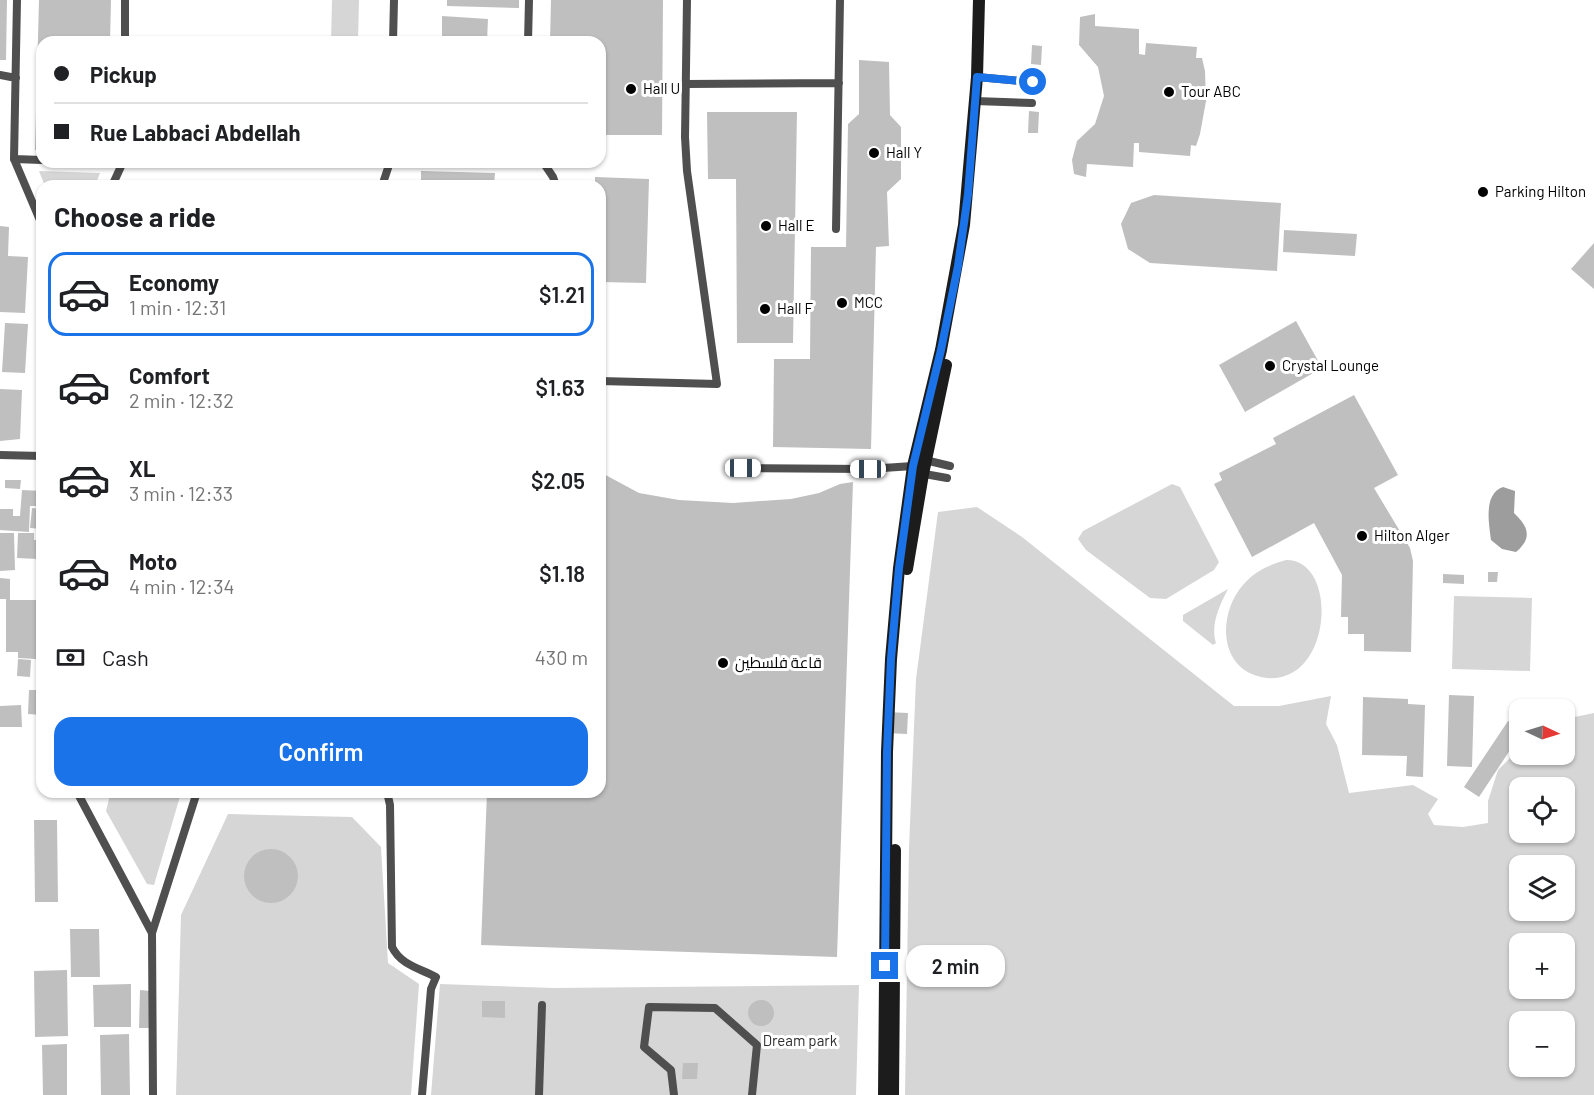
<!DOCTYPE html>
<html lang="en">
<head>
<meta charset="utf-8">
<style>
	:root { --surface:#fff; --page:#f6f6f6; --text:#202124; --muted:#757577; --line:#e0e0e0; --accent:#1a73e8 }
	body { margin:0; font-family:Barlow,Cairo,sans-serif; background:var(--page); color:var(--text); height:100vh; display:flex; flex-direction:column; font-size:22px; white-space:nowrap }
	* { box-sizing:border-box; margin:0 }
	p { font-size:20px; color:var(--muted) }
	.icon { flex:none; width:33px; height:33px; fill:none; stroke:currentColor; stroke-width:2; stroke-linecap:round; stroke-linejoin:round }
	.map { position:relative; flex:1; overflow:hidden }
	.panel { position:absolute; left:36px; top:180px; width:570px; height:618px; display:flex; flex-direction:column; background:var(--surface); border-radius:18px; box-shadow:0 2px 4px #0004 }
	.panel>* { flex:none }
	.banner { position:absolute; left:36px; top:36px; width:570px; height:132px; border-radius:18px; box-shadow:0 2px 4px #0004; display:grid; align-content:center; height:132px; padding:0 18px; background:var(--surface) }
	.needle { width:39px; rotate:94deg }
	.buttons { position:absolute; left:1509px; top:699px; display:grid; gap:12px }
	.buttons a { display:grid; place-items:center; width:66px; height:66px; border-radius:12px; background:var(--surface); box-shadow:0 2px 4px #0004; font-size:30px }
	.end { position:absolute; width:27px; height:27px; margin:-14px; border:8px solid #1a73e8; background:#fff; box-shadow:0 0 0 3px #fff }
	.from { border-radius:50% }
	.bubble { position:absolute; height:42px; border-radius:18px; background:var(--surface); box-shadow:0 2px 4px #0004; font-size:20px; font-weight:600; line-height:42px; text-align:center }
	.car { position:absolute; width:18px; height:36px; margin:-18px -9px; border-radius:8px; box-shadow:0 0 4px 2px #0007; background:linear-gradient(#fff 24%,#345 0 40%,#fff 0 76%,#345 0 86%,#fff 0) }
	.banner b { display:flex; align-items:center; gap:21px; height:57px; font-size:22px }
	.banner b+b { border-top:2px solid var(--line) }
	.banner i { width:15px; height:15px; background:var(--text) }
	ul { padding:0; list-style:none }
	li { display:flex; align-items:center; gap:18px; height:84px; margin:0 12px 9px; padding:0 6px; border:3px solid transparent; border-radius:18px }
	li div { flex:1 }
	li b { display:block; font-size:22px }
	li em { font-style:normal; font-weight:600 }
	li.on { border-color:var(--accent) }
	li>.icon { width:54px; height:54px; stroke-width:1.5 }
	h2 { padding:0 18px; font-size:27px; line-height:72px }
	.pay { display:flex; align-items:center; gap:15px; height:66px; padding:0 18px; font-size:22px }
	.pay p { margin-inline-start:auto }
	.action { display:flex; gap:12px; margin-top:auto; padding:12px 18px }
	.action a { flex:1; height:69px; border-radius:18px; background:var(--accent); color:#fff; font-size:24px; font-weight:600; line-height:69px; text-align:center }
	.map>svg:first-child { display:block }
</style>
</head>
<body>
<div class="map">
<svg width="1594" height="1095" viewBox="0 0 1594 1095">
	<rect width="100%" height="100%" fill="#fff"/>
	<path fill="#d6d6d6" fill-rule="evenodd" d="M332,0H359L358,42H331Z
		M39,171L100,173L95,186H45Z
		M1172,484L1180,487L1219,562L1214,570L1166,599L1150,598L1086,550L1078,539L1083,531Z
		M977,507L1022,537L1234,706H1279L1331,696L1326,724L1337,745L1349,793L1413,785L1438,799L1428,814L1434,825L1463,827L1488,823V801L1498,770L1519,749L1520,754H1564L1565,719L1594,713V1095H905L909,848L916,679L938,512ZM1520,788H1564V832H1520ZM1520,866H1564V910H1520ZM1520,944H1564V988H1520ZM1520,1022H1564V1066H1520Z
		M1286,560C1341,559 1332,692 1261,677C1218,668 1218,613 1243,585C1255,571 1269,565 1286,560Z
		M1228,589C1220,605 1210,624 1216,643L1213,645L1183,621V615Z
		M1454,596L1532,598L1530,671L1452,669Z
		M113,792L181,793L154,885L147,884L106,811L110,795Z
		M228,814L352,817L381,847L388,963L419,984L411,1095H176L181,915Z
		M440,984L554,988L859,985L856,1095H431Z"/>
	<path fill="#9d9d9d" d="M1503,487L1515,491L1514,513C1528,526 1533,538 1516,552L1502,549L1491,540C1489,524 1483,494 1503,487Z"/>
	<path fill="#bfbfbf" d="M0,0H7L6,60H0Z
		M39,0H111L110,42H42V150H35Z
		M447,0H519V8L447,6Z
		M551,0H663L662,135H600V42H550Z
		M1095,14V26L1139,29V54L1145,55L1146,43L1197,47L1196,58H1202L1205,71L1206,101L1200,134L1196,146L1191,145L1190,156L1139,152V143H1134L1133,167L1087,164L1086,177L1074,174L1072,160L1077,141L1095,124L1104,96L1098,67L1079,45L1080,17Z
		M442,16L488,19L487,42H442Z
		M1032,45L1042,46L1041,65L1031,64Z
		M859,60L889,62L890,115L901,127V179L887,192L889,246L876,247L871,449L773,447L774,359H810L811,247H846L848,124L859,114Z
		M1029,111L1039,112L1038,133H1028Z
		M707,112H797L793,343H737L736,179H708Z
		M421,171L495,173L494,186H421Z
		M595,177L649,179L646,283L600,282V186H595Z
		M1154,195L1281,203L1277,271L1150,263L1128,249L1121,224L1131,203Z
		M0,226L9,227L8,256L28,257L25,313L0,312Z
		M1284,230L1357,234L1355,256L1283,252Z
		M1594,243V289L1571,269Z
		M1296,321L1322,368L1245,412L1219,365Z
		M5,323L28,324L25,373L2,372Z
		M0,389L22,390L20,439L0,441Z
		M1354,395L1398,475L1374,488L1410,548L1413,561L1411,652L1364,651V634H1348V617H1341L1342,575L1314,523L1252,557L1214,484L1222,480L1219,473L1276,444L1273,438Z
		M600,472L639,493L679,500L733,503L791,499L819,493L840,484L853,482L837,957L481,945L487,792H600Z
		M5,480H21L20,489L5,488Z
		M22,490L42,491V506H30L29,532L0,530V509H13V516H20Z
		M32,508L42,509V529L30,528Z
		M0,533H14L15,570L0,571Z
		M18,533H34V540H38V559L17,558Z
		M1488,572H1498L1497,582H1488Z
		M1443,574L1464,575V584L1443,583Z
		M0,578L10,579V600H36V659L18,658V652H6V599H0Z
		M18,659L31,660L30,677L17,676Z
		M29,690H36V698H42V715L28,714Z
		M1449,695L1474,696L1472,767L1447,766Z
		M1363,697L1408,699V704L1425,705L1423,777L1406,776L1407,756L1362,755Z
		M21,705L22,727H0V706Z
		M886,712L908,713L907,734L885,733Z
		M1508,721L1520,729V735L1479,797L1464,787Z
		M34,820H57L58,902H35Z
		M244 876a27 27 0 1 1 54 0a27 27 0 1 1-54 0Z
		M70,929H99L100,977H71Z
		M67,970L68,1036L35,1037L34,971Z
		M131,984V1027H94L93,985Z
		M140,990L150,991L149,1028H139Z
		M748 1013a13 13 0 1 1 26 0a13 13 0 1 1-26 0Z
		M482,1001H505V1018L482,1017Z
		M129,1034L130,1095H101L100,1035Z
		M67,1044V1095H43L42,1045Z
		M683,1063H698L697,1079H682Z"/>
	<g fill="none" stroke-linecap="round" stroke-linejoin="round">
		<path stroke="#4f4f4f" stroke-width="8" d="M17,0L14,159L42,225
			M125,42V0
			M393,42L394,0
			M528,42L529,0
			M0,75L16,78
			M977,77L1033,82
			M686,84L839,83
			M975,101L1032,103
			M14,159L42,160
			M543,162L553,177L556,186
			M112,186L123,162
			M382,186L390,162
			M836,229L840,0
			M600,381L717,384L687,171L685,137L687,0
			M0,455L42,456
			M743,468L868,469L913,466L925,460L950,466
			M919,473L947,478
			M77,792L152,933
			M387,792L390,805L392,947C401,965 419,968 436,977L431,989L422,1095
			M153,1095L152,933L197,792
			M539,1095L542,1005
			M674,1095L671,1070L644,1047L649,1007L715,1008L757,1045L752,1095"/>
		<path stroke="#1c1c1c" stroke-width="12" d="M907,569L923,474L946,365
			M884,1095L887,752L891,659L899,568L913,466L941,350L964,225L977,77L979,0
			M893,1095L895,850"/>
	</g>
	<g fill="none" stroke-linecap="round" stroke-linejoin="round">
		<path stroke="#1a73e8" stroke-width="8" d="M885,966L887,752L891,659L899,568L913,466L941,350L958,266L968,194L977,77L1033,82"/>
	</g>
	<g fill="#000" stroke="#fff" stroke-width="2">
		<circle cx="631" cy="89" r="6"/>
		<circle cx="1169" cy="92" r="6"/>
		<circle cx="874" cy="153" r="6"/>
		<circle cx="1483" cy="192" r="6"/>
		<circle cx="766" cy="226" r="6"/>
		<circle cx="842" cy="303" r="6"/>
		<circle cx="765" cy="309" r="6"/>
		<circle cx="1270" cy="366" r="6"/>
		<circle cx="1362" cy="536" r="6"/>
		<circle cx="723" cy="663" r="6"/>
	</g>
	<g text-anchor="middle" stroke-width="6" stroke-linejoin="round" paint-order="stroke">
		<g font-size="15" fill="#000" stroke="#fff" text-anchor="start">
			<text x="643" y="94">Hall U</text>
			<text x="1181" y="97">Tour ABC</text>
			<text x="886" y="158">Hall Y</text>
			<text x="1495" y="197">Parking Hilton</text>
			<text x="778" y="231">Hall E</text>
			<text x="854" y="308">MCC</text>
			<text x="777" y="314">Hall F</text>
			<text x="1282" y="371">Crystal Lounge</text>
			<text x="1374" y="541">Hilton Alger</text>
			<text x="735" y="668">قاعة فلسطين</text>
		</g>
		<g font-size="15" fill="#2d2d2d" stroke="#fff">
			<text x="800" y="1046">Dream park</text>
		</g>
	</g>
</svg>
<div class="buttons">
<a><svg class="needle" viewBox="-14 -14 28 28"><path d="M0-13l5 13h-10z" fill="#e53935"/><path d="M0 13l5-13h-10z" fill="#757577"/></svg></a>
<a><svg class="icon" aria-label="locate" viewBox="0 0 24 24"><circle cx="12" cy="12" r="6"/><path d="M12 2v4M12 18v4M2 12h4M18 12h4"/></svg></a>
<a><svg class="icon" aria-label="layers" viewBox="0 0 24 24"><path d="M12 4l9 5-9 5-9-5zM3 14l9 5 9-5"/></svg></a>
<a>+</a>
<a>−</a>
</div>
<i class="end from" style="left:1033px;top:82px"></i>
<i class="end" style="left:885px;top:966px"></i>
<div class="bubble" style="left:906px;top:945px;width:99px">2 min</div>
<i class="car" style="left:743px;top:468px;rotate:90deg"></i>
<i class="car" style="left:868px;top:469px;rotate:270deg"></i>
<div class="banner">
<b><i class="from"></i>Pickup</b>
<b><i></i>Rue Labbaci Abdellah</b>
</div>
<section class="panel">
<h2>Choose a ride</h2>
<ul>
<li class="on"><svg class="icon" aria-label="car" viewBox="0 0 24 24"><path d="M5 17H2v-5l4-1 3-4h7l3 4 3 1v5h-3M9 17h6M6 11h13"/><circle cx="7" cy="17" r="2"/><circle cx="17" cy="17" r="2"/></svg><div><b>Economy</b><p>1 min · 12:31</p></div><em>$1.21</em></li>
<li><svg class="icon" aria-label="car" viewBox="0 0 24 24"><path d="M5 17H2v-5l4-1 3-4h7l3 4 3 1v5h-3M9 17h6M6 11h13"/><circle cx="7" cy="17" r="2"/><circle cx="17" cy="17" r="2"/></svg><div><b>Comfort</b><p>2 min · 12:32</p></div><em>$1.63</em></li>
<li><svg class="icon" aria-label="car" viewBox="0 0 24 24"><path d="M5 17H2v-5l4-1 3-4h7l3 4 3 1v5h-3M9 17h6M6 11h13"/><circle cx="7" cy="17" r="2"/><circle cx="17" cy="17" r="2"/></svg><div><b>XL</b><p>3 min · 12:33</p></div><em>$2.05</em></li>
<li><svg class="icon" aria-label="car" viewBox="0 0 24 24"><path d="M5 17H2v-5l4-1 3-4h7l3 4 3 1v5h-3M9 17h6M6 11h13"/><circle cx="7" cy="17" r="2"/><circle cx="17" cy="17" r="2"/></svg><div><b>Moto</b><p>4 min · 12:34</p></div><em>$1.18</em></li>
</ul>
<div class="pay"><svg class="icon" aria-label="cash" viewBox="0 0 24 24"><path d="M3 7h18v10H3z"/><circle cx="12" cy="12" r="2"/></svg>Cash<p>430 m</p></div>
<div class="action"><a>Confirm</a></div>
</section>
</div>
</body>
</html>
